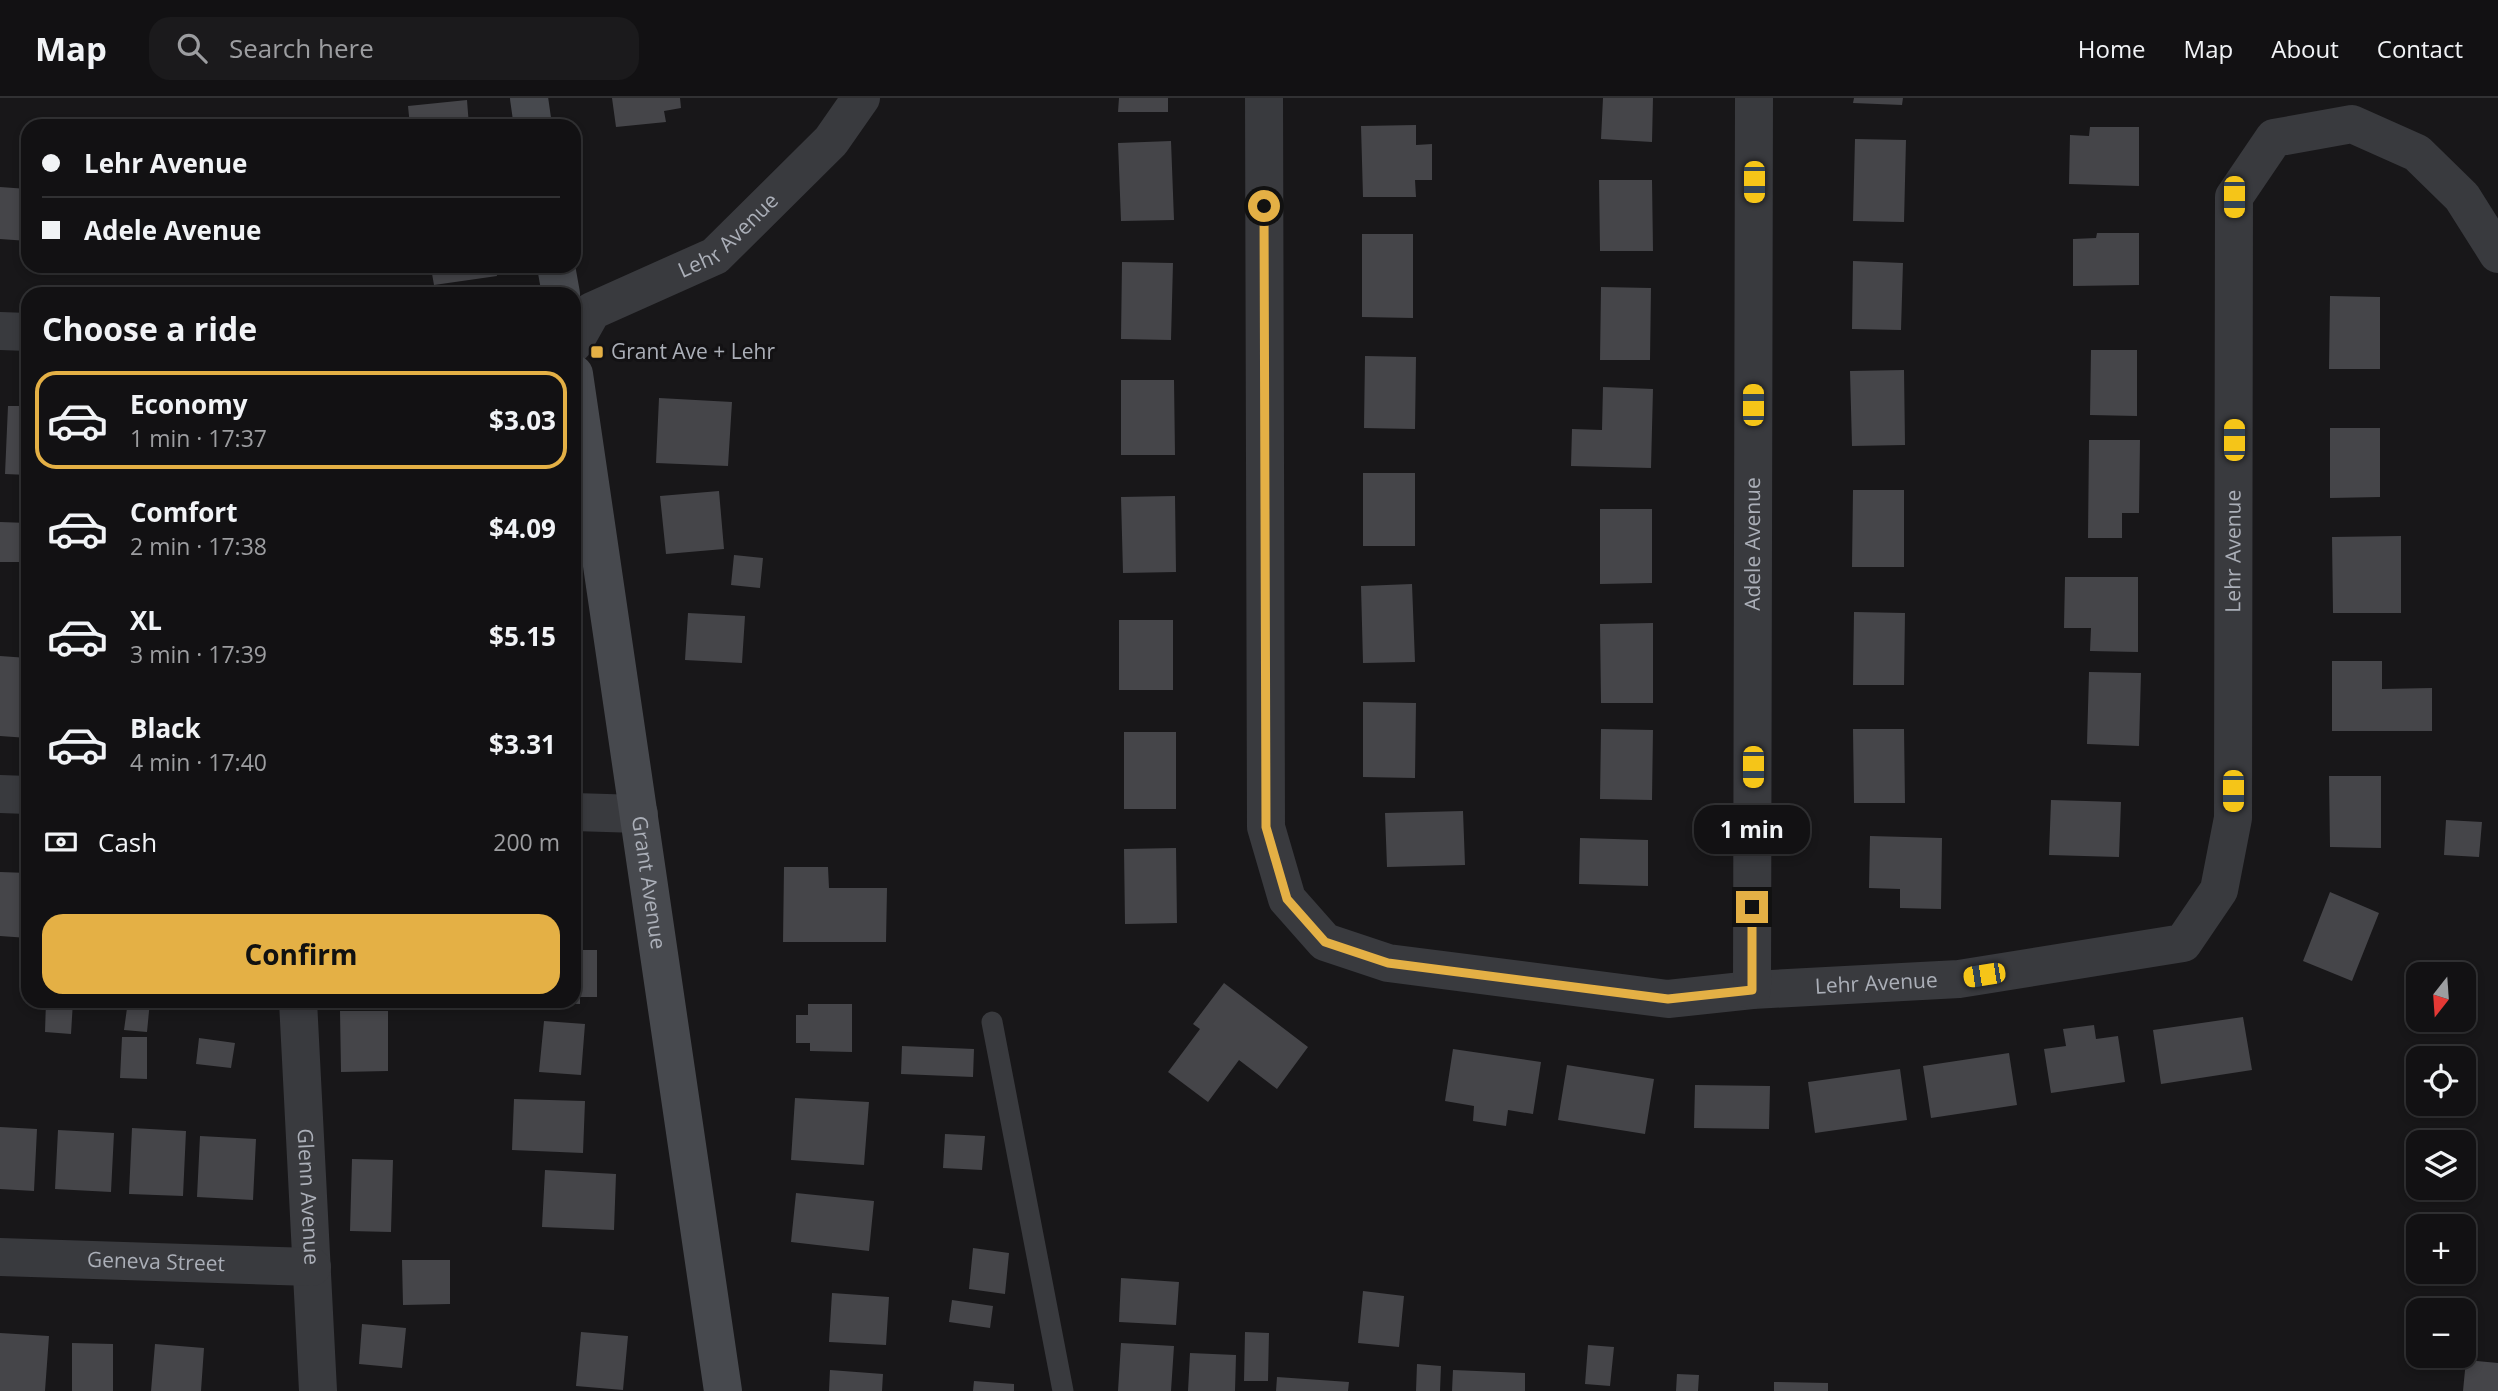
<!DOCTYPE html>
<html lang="en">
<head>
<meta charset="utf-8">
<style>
	:root { --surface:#121113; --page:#1b1a1c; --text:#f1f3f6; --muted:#9c9da0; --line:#313133; --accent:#e4b045 }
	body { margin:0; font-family:"Open Sans",sans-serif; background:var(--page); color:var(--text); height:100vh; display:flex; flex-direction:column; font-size:26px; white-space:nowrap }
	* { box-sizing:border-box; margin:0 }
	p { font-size:23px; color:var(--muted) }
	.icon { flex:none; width:38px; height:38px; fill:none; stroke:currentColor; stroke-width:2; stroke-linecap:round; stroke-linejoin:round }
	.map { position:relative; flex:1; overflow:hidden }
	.panel { position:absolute; left:21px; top:189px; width:560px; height:721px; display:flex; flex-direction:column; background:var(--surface); border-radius:21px; box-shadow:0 4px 10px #0003,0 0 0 2px var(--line) }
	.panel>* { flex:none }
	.banner { position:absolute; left:21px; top:21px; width:560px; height:154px; border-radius:21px; box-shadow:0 4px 10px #0003,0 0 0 2px var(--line); display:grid; align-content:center; height:154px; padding:0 21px; background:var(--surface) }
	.needle { width:46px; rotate:197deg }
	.controls { position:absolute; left:2406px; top:864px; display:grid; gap:14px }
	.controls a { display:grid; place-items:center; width:70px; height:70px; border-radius:14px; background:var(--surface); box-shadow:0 4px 10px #0003,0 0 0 2px var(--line); font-size:35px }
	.end { position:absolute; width:32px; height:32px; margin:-16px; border:9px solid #e4b045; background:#111; box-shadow:0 0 0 4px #111 }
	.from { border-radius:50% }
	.bubble { position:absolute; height:49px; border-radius:21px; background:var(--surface); box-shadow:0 4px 10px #0003,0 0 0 2px var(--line); font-size:23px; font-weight:700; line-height:49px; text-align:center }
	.car { position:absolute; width:21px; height:42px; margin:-21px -10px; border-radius:9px; box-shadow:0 0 5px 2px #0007; background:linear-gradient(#f5c518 24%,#345 0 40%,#f5c518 0 76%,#345 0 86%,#f5c518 0) }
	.banner b { display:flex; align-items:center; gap:24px; height:66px; font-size:26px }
	.banner b+b { border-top:2px solid var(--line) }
	.banner i { width:18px; height:18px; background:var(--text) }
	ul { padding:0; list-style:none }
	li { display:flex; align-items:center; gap:21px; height:98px; margin:0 14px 10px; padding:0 7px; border:4px solid transparent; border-radius:21px }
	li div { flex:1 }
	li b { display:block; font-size:26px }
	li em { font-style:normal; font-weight:700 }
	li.on { border-color:var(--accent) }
	li>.icon { width:63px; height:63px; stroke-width:1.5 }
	h2 { padding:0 21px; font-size:32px; line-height:84px }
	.pay { display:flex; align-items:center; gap:18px; height:77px; padding:0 21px; font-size:26px }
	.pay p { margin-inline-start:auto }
	.button { display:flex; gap:14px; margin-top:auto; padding:14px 21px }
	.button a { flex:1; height:80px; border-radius:21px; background:var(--accent); color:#111; font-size:28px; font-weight:700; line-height:80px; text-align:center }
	header { display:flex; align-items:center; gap:42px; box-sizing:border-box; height:98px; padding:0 35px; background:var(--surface); border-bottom:2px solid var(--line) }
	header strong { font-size:33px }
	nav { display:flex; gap:38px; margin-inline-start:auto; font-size:24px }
	.search { width:490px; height:63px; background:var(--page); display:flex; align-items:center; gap:18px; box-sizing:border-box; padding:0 24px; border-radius:21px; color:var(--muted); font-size:26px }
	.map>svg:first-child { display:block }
</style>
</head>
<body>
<header>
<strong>Map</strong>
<div class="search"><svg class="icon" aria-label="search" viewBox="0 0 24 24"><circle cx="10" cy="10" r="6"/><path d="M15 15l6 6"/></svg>Search here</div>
<nav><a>Home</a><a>Map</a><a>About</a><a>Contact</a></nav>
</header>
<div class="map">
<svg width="2498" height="1293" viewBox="0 0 2498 1293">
	<rect width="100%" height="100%" fill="#181719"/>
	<path fill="#454549" d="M612,0H680L681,10L664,13L666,24L616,29Z
		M1119,0H1168V14H1118Z
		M1603,0H1653L1652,44L1601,41Z
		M1854,0H1903L1902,7L1853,5Z
		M467,2L469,28H410L408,8Z
		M1416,27V47L1432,46V82H1415L1416,99H1363L1361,28Z
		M2090,29H2139V88L2069,86L2070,37L2089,38Z
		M1855,41L1906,42L1904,124L1853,123Z
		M1171,43L1174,122L1121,123L1118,45Z
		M1599,82H1652L1653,153H1600Z
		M0,89L28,91V143L0,141Z
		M2097,135H2139V187L2073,188V141L2096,140Z
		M1362,136H1413V220L1362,219Z
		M1853,163L1903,165L1901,232L1852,231Z
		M1122,164L1173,165L1171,242L1121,241Z
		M404,168H495L497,178L434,187L431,170L405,175Z
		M1601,189L1651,190L1650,262H1600Z
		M2330,198L2380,199V271H2329Z
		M2091,252H2137V318L2090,317Z
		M1365,258L1416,259L1415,331L1364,330Z
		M1904,272L1905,347L1852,348L1850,273Z
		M1121,282H1174L1175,357H1121Z
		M1603,289L1653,291L1651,370L1571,368L1572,331L1602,332Z
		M659,300L732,304L728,368L656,365Z
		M8,308H28V377L5,376Z
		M2330,330H2380V399L2330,400Z
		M2089,342H2140L2139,415H2122V440H2088Z
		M1363,375H1415V448H1363Z
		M1853,392H1904V469H1852Z
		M719,393L724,451L666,456L660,398Z
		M1175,398L1176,474L1123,475L1121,399Z
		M1600,411H1652V485L1600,486Z
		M0,424L28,425V464H0Z
		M2401,438V515H2333L2332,439Z
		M734,457L763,460L760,490L731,487Z
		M2065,479H2138V554L2090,553L2091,530H2064Z
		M1412,486L1415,564L1363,565L1361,488Z
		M1854,514L1905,515L1904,587H1853Z
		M688,515L745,518L742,565L685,562Z
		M1119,522H1173V592H1119Z
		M1653,525V605H1601L1600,526Z
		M0,558L28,560V640L0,638Z
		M2332,563H2382V591L2432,590V633H2332Z
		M2089,574L2141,575L2139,648L2087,646Z
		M1363,604L1416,605L1415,680L1363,679Z
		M1601,631L1653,632L1652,702L1600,701Z
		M1853,631H1904L1905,705H1854Z
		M1124,634H1176V711H1124Z
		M2329,678H2381V750L2330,749Z
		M2051,702L2121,704L2119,759L2049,757Z
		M1463,713L1465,767L1387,769L1385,715Z
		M2446,722L2482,724L2479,759L2444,757Z
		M1870,738L1942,740L1941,811L1900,810V791L1869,790Z
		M1580,740L1648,742V788L1579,786Z
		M1176,750L1177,825L1125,826L1124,751Z
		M784,769H828L829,790H887L886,844H783Z
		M0,774L28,775V840L0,838Z
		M2330,794L2379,815L2352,883L2303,863Z
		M574,845H579L578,852H597V899H580V906L551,905L574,903Z
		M1224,885L1308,949L1277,991L1239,962L1208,1004L1168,974L1200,931L1193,926Z
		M46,903H73L71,936L45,934Z
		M128,903H150L147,934L124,932Z
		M808,906H852V954L810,953V945H796V917H808Z
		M340,913H388V973L341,974Z
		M2243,919L2252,972L2161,986L2153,932Z
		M544,923L585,926L581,977L539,974Z
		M2094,927L2096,941L2118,938L2125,984L2051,995L2044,951L2066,948L2063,931Z
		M122,939H147V981L120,980Z
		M199,940L235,945L231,970L196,966Z
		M902,948L974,951L973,979L901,976Z
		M1453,951L1541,964L1533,1016L1508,1012L1506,1028L1473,1023L1474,1008L1445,1003Z
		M2009,955L2017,1007L1931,1020L1923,968Z
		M1567,967L1654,981L1645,1036L1558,1022Z
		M1900,971L1907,1022L1815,1035L1808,984Z
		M1695,987L1770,988L1769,1031L1694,1030Z
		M795,1000L869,1004L864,1067L791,1062Z
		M514,1001L585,1003L583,1055L512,1052Z
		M0,1029L37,1031L34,1093L0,1091Z
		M132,1030L186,1033L183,1098L129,1096Z
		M58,1032L114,1035L111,1094L55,1091Z
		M945,1036L985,1038L982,1072L943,1070Z
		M200,1038L256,1041L253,1102L197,1099Z
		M352,1061L393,1062L391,1134L350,1133Z
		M545,1072L616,1076L614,1132L542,1129Z
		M796,1095L874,1103L869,1153L791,1144Z
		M973,1150L1009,1155L1005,1196L969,1191Z
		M402,1162H450V1206L403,1207Z
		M1121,1180L1179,1184L1176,1227L1119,1224Z
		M1363,1193L1404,1198L1399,1249L1358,1245Z
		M832,1195L889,1199L886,1247L829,1244Z
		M952,1202L993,1208L990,1230L949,1224Z
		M362,1226L406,1230L402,1270L359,1266Z
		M581,1234L628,1238L623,1292L576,1288Z
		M1245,1234L1269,1235L1268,1283H1244Z
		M0,1235L49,1238L45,1293H0Z
		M72,1245L113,1246V1293H72Z
		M1121,1245L1174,1248L1171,1293H1118Z
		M155,1246L204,1250L201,1293H151Z
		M1588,1247L1614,1249L1610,1288L1585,1286Z
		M1190,1255L1236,1257L1235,1293H1188Z
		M2466,1262L2498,1265V1293H2463Z
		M1417,1266L1441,1268L1440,1293H1416Z
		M830,1272L883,1276L882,1293H829Z
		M1453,1272L1525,1275V1293H1452Z
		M1677,1276L1699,1277L1698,1293H1676Z
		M1277,1279L1349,1284L1348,1293H1276Z
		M974,1283L1014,1286V1293H973Z
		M1774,1284L1828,1285V1293H1774Z"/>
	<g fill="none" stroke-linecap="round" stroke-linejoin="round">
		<path stroke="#393a3e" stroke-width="21" d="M992,924L1063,1293"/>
		<g stroke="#393a3e" stroke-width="38">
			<path id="s1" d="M1264,0L1266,729L1287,801L1325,844L1388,865L1668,901L1752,892L1959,881L2183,845L2219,792L2233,720L2234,99L2274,40L2352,26L2417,55L2462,99L2498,156"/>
			<path d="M0,233L28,234"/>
			<path id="s2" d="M574,245L592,213L715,158L831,43L861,0"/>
			<path d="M0,696L28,697"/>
			<path d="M574,714L639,716"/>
			<path id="s3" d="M1752,892L1754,0"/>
			<path id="s4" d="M298,903L318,1293"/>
			<path id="s5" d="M0,1159L312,1169"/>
		</g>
		<g stroke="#47494e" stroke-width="38">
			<path d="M529,0L533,28"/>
			<path d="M556,168L561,196"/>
			<path id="s6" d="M574,276L723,1293"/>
		</g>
	</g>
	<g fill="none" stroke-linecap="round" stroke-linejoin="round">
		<path stroke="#e4b045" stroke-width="9" d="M1264,108L1266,729L1287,801L1325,844L1388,865L1668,901L1752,892V809"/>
	</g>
	<rect fill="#e4b045" stroke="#131214" stroke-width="2.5" x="590" y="247" width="14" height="14" rx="3.5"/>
	<g text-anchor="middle" stroke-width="6" stroke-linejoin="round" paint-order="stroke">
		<g font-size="21" fill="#abafb8" stroke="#131214">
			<text dy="7" stroke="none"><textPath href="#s2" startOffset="194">Lehr Avenue</textPath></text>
			<text dy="7" stroke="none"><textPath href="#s3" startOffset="446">Adele Avenue</textPath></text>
			<text dy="7" stroke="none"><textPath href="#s1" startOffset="2133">Lehr Avenue</textPath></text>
			<text dy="7" stroke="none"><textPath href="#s6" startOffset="514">Grant Avenue</textPath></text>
			<text dy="7" stroke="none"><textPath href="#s1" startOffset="1419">Lehr Avenue</textPath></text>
			<text dy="7" stroke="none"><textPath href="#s4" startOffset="196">Glenn Avenue</textPath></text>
			<text dy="7" stroke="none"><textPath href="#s5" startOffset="156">Geneva Street</textPath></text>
		</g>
		<g font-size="21" fill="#abafb8" stroke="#131214" text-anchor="start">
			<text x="611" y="261">Grant Ave + Lehr</text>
		</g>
	</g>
</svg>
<div class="controls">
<a><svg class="needle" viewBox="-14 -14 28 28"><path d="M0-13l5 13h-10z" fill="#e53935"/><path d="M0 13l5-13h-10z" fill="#9c9da0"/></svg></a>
<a><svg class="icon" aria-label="locate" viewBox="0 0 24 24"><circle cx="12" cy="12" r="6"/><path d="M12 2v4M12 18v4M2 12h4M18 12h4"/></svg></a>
<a><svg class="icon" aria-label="layers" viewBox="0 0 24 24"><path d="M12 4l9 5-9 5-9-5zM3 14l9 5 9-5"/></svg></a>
<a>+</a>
<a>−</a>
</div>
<i class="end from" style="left:1264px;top:108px"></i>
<i class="end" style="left:1752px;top:809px"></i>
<div class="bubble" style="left:1694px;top:707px;width:116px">1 min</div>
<i class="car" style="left:1754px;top:84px;rotate:180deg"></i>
<i class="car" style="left:2234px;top:99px;rotate:180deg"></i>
<i class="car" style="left:1753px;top:307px;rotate:0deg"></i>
<i class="car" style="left:2234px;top:342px;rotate:0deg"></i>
<i class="car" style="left:1753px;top:669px;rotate:180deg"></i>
<i class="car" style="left:2233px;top:693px;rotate:180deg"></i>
<i class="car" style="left:1984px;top:877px;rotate:261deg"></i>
<div class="banner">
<b><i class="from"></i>Lehr Avenue</b>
<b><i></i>Adele Avenue</b>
</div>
<section class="panel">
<h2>Choose a ride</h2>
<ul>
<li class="on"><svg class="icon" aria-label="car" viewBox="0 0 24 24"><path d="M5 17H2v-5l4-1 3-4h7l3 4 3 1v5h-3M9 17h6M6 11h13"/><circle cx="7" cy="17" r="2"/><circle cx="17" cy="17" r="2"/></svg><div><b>Economy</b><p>1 min · 17:37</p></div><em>$3.03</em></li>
<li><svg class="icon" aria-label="car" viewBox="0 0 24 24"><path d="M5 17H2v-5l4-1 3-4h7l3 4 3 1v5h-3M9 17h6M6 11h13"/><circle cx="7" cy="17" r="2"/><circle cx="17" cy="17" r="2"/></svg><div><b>Comfort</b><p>2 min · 17:38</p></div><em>$4.09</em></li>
<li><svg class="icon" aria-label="car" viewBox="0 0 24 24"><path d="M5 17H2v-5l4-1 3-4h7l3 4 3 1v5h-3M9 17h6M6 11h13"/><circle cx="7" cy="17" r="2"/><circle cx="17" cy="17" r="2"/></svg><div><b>XL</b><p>3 min · 17:39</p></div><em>$5.15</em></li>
<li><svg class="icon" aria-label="car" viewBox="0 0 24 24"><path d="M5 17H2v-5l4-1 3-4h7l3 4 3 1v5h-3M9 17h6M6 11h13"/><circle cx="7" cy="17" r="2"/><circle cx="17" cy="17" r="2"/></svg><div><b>Black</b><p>4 min · 17:40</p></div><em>$3.31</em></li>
</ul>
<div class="pay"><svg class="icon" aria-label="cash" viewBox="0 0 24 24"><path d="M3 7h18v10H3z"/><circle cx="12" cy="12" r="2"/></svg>Cash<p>200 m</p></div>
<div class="button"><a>Confirm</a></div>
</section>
</div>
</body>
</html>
